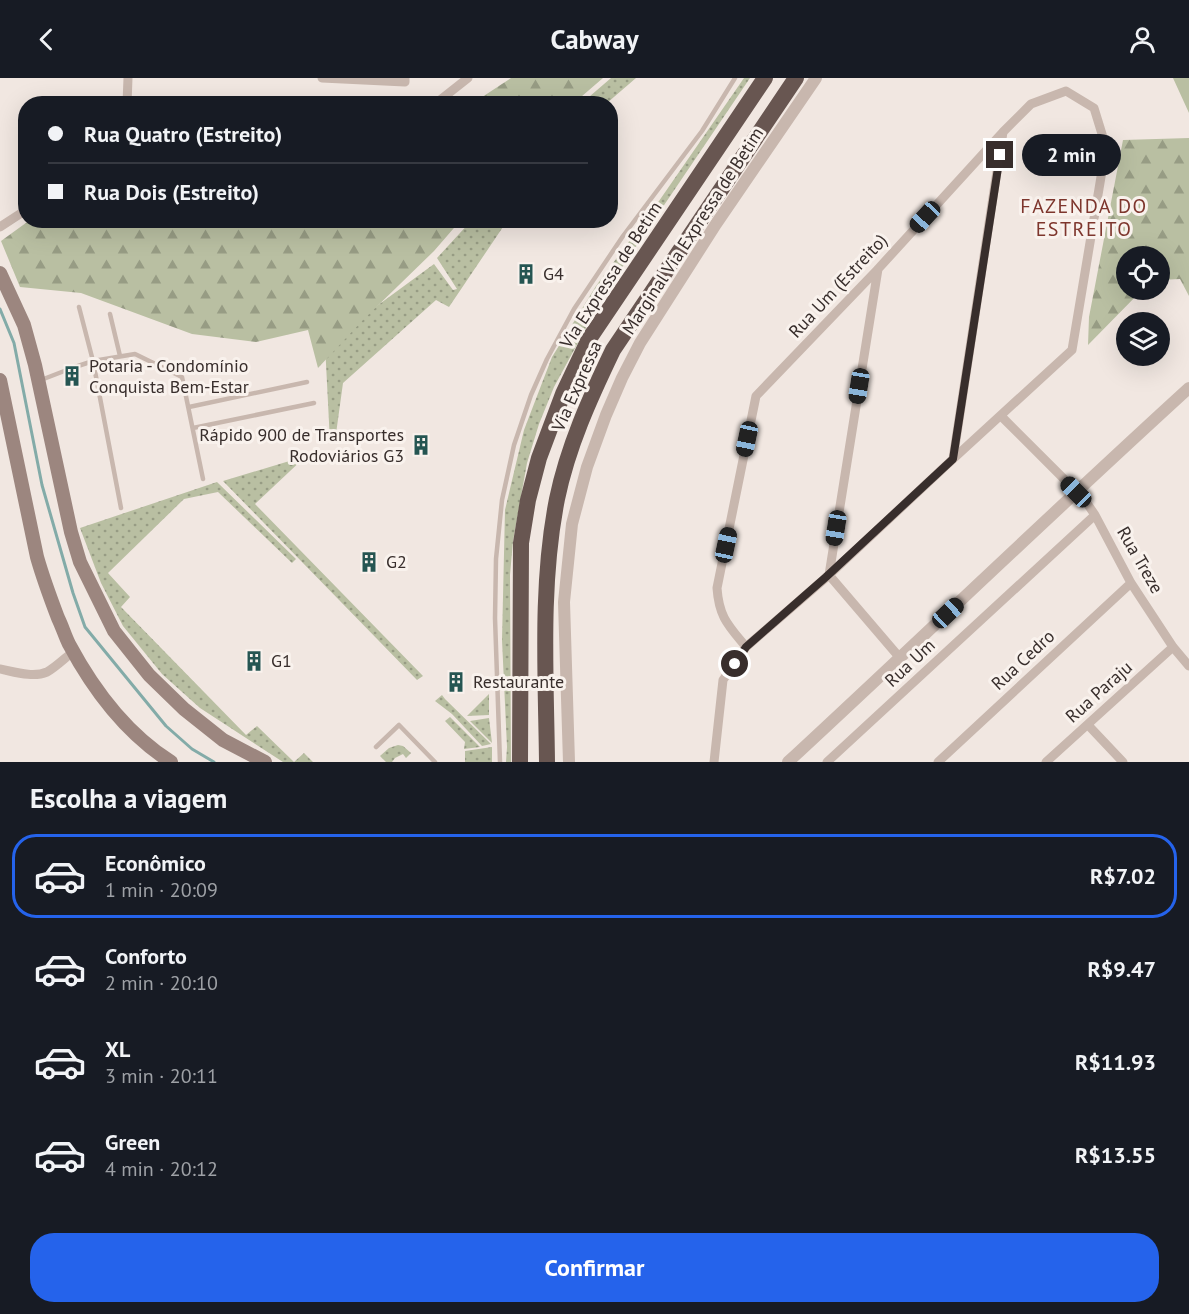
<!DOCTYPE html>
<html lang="pt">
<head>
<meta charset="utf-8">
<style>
	:root { --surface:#171b24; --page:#20242c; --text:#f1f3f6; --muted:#9ea1a6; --line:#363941; --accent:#2563eb }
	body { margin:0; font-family:"PT Sans",sans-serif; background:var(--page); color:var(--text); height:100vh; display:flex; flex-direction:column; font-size:22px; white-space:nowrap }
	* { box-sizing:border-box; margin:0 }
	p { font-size:20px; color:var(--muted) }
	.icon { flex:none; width:33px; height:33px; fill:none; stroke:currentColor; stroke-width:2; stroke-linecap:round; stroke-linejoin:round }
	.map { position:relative; height:684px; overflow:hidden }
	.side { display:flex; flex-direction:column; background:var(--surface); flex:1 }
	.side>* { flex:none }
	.guide { position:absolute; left:18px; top:18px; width:600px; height:132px; border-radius:24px; box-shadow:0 6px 24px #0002; display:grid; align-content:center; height:132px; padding:0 30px; background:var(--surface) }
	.controls { position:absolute; left:1116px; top:168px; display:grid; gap:12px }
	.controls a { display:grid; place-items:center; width:54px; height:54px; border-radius:50%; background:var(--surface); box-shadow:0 6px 24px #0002; font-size:30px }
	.end { position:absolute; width:27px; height:27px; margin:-14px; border:8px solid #382e2c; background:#fff; box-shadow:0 0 0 3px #fff }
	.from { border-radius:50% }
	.bubble { position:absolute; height:42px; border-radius:21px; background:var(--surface); box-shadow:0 6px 24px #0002; font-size:20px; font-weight:700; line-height:42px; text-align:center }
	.car { position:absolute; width:18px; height:36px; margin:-18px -9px; border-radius:8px; box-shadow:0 0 4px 2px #0007; background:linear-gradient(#222 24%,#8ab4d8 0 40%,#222 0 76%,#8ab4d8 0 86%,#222 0) }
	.guide b { display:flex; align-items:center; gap:21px; height:57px; font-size:22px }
	.guide b+b { border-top:2px solid var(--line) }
	.guide i { width:15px; height:15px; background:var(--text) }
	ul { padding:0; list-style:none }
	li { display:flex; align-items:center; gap:18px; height:84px; margin:0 12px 9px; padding:0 18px; border:3px solid transparent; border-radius:24px }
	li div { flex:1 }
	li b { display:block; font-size:22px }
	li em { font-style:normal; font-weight:700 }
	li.on { border-color:var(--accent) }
	li>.icon { width:54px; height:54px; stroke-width:1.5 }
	h2 { padding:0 30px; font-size:27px; line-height:72px }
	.cta { display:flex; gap:12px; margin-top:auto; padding:12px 30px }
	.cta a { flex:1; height:69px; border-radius:24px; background:var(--accent); color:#fff; font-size:24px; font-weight:700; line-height:69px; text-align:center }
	header { display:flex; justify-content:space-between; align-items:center; height:78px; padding:0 30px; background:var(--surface); font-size:27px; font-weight:700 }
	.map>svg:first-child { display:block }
</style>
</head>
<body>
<header><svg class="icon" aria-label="back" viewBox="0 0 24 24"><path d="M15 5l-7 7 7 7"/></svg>Cabway<svg class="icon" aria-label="person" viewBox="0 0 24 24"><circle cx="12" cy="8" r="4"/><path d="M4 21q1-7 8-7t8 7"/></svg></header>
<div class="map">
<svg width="1189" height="684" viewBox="0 0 1189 684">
	<defs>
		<pattern id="grass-dots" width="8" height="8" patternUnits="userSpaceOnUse" patternTransform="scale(1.5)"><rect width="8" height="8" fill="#b9bfa2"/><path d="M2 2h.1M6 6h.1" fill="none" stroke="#979c84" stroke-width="1.8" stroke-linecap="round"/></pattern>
		<pattern id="forest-firs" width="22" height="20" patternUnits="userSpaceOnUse" patternTransform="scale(1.5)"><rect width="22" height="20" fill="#b9bfa2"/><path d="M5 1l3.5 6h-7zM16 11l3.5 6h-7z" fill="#979c84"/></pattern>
	</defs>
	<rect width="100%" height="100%" fill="#f1e7e1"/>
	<path fill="url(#grass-dots)" d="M611,0H636L607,25H582Z
		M744,0H750L606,213L554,309L539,346L527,385L513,463L510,497L511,684H506L507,669L502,562L505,432L524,352L552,279L596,208L659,123Z
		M471,143H507L449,229L436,222L343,305L335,363L330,364L325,266L434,186L453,212L457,211L437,180Z
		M306,378L255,426L423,598L417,602L223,403Z
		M217,404L296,481L292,485L218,414L184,421L108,495L130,519L121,529L246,657L257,648L294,684L304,675L313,684H283L200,630L162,596L123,548L101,505L80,450Z
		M489,616V637L467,638Z
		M442,617L445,621L491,666L482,668L452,636L435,623Z
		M450,639L480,669L464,671L465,664L445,643Z
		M489,640L492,665L470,643Z
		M398,667L403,668L411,675L406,680L403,676L395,680L392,684H386L380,678L389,670Z
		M492,669V684H465V673Z"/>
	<path fill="url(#forest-firs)" d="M511,0H603L574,25H473Z
		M1173,0H1189V35Z
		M1189,60V218L1180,201L1160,202V178H1126V212H1142L1088,267L1089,239L1123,62Z
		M30,142H460V143L434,173L362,243L318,290L308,252L256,264L192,256L81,215L20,209L1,163Z"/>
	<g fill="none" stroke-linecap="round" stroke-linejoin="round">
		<path stroke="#83aba8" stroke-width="3" d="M0,231L14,265L42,407L73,515L85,549L166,648L192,671L214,684"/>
		<path stroke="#c8b7ae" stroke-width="4.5" d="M79,229L93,283L121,430
			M110,236L120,278
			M41,302L72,290L93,283L135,276L182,299L203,401
			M189,329L307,304
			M193,350L314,325
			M376,669L399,647L435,684
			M500,684L495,540L496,481L502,422L514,367L531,317L547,281L574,231L623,158L702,53L735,0"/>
		<path stroke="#c8b7ae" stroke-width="9" d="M322,0L405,4V0
			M127,26L128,0
			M435,26L468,0
			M0,149L26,132
			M878,191L829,497L900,580
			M1001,338L1084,421L1095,437L1131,505L1173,569L1189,588
			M953,381L1003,54
			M0,591C15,594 33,600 47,594C56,589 66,579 74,573
			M1088,647L1123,684
			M714,684L723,602L746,569L829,497L953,381L1072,272L1106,69L1094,30L1066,13L1031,26L1003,54L878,191L756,318L717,510C719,539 728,547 746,569
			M827,684L1095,437
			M938,684L1131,505
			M1046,684L1173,569"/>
		<path stroke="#c8b7ae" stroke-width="12" d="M569,684L564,524L572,446L587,389L606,337L622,300L640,265L716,146L816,0
			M788,684C922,560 1054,433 1189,310"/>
		<path stroke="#9c867f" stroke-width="14" d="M0,195L24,247L35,287L71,454L80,484L114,553L149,597L184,631L223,662L265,684
			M0,302L37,479C43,500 50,519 58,540C62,548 65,558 69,566C93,611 127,656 171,684"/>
		<path stroke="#685651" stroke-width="16" d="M520,684L521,465L528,422L539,380L563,316L589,261L765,0
			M547,684C546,597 540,507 557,421C568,368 590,320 613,272L796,0"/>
	</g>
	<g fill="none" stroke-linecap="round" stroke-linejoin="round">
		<path stroke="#382e2c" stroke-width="8" d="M735,586L746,569L826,499L953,381L1000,77"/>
	</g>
	<defs>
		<g id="building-bare" transform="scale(1.62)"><path d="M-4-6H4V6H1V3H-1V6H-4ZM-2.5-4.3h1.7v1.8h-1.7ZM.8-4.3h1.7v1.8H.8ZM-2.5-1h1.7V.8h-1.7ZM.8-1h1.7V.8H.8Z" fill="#255552" stroke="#f9f2ed" stroke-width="2.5" paint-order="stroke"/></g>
	</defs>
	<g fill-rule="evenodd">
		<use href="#building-bare" x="526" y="196"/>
		<use href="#building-bare" x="72" y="298"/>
		<use href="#building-bare" x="421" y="367"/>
		<use href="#building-bare" x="369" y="484"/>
		<use href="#building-bare" x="254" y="583"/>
		<use href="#building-bare" x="456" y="604"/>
	</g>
	<g text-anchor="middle" stroke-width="6" stroke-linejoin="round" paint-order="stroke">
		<g font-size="18" fill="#382e2c" stroke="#f9f2ed">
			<text transform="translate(693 153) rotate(-57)" y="6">Marginal Via Expressa de Betim</text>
			<text transform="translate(611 197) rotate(-57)" y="6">Via Expressa de Betim</text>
			<text transform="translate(838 208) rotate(-47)" y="6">Rua Um (Estreito)</text>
			<text transform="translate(577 308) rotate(-66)" y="6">Via Expressa</text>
			<text transform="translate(1140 482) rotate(60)" y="6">Rua Treze</text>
			<text transform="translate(1023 582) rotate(-43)" y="6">Rua Cedro</text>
			<text transform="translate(910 585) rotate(-43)" y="6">Rua Um</text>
			<text transform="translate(1099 614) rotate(-42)" y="6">Rua Paraju</text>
		</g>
		<g font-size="18" fill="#382e2c" stroke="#f9f2ed" text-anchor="start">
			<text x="543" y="202">G4</text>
			<text x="89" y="294">Potaria - Condomínio<tspan x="89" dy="21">Conquista Bem-Estar</tspan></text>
			<text x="404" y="363" text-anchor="end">Rápido 900 de Transportes<tspan x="404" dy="21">Rodoviários G3</tspan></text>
			<text x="386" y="490">G2</text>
			<text x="271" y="589">G1</text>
			<text x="473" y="610">Restaurante</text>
		</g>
		<g font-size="20" letter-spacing="1.5" fill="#7e362d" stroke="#f9f2ed">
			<text x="1084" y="135">FAZENDA DO<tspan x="1084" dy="23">ESTREITO</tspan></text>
		</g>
	</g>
</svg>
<div class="controls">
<a><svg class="icon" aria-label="locate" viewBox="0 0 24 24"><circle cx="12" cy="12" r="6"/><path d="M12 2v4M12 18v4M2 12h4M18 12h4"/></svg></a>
<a><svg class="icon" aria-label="layers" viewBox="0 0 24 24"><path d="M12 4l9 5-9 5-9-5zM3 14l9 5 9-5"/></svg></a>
</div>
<i class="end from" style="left:735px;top:586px"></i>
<i class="end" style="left:1000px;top:77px"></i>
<div class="bubble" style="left:1022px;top:56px;width:99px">2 min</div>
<i class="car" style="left:925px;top:139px;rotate:223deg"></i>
<i class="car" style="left:859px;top:308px;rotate:189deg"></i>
<i class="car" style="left:747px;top:361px;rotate:192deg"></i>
<i class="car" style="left:1076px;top:414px;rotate:315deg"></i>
<i class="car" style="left:836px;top:450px;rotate:189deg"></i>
<i class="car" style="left:726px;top:467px;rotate:12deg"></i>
<i class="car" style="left:948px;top:535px;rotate:47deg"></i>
<div class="guide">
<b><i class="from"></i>Rua Quatro (Estreito)</b>
<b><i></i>Rua Dois (Estreito)</b>
</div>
</div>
<section class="side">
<h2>Escolha a viagem</h2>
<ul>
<li class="on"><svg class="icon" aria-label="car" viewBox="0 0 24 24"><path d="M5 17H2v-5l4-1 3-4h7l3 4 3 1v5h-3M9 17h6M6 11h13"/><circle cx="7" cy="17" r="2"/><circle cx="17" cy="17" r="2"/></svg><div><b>Econômico</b><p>1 min · 20:09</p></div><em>R$7.02</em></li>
<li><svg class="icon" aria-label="car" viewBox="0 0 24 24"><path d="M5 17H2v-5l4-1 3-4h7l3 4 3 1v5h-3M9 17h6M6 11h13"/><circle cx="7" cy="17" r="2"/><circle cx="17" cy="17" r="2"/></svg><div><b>Conforto</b><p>2 min · 20:10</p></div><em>R$9.47</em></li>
<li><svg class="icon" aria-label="car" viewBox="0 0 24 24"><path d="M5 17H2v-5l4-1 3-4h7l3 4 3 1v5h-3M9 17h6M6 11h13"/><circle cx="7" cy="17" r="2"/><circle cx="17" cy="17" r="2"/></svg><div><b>XL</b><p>3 min · 20:11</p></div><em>R$11.93</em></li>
<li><svg class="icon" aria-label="car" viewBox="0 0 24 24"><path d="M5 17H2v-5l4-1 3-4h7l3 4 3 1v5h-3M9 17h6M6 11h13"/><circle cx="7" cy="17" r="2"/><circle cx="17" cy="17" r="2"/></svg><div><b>Green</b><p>4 min · 20:12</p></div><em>R$13.55</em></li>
</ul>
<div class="cta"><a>Confirmar</a></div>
</section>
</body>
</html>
